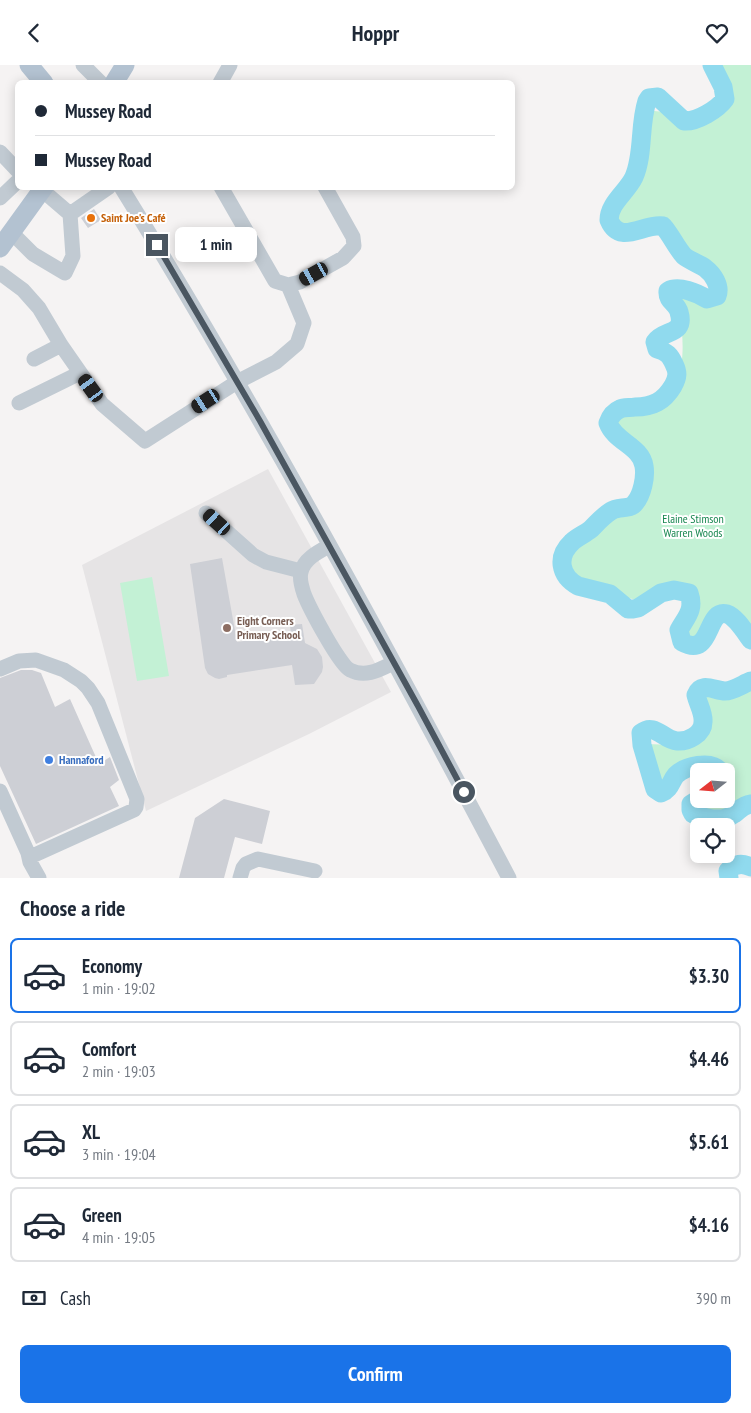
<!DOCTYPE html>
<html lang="en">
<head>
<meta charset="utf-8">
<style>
	:root { --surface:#fff; --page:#f2f2f3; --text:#1f2937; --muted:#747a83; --line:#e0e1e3; --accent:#1a73e8 }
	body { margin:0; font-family:"PT Sans Narrow",sans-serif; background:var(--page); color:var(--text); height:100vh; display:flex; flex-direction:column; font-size:19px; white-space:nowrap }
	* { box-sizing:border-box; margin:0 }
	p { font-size:16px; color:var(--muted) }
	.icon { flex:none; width:28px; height:28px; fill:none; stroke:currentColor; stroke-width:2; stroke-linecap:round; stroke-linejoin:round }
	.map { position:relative; height:813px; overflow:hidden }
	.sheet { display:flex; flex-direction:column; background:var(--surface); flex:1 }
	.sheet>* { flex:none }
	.guide { position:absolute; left:15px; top:15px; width:500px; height:110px; border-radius:8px; box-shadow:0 2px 12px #0003; display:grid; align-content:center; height:110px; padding:0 20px; background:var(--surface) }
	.needle { width:32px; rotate:253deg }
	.tools { position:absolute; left:690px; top:698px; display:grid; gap:10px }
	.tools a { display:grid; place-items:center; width:45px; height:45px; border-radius:8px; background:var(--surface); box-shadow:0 2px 12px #0003; font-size:25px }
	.end { position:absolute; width:22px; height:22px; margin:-11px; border:6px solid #4a5661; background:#fff; box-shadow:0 0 0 2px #fff }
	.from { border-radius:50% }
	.bubble { position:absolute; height:35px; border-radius:8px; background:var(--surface); box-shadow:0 2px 12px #0003; font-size:16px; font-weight:600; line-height:35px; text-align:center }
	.car { position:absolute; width:15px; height:30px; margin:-15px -8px; border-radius:6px; box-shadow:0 0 4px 1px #0007; background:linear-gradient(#222 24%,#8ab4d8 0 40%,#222 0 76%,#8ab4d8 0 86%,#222 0) }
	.guide b { display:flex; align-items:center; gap:18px; height:48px; font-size:19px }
	.guide b+b { border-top:1px solid var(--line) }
	.guide i { width:12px; height:12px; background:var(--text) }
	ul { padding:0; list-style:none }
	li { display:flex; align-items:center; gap:15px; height:75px; margin:0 10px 8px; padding:0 10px; border:2px solid var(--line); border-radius:8px }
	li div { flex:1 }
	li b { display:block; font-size:19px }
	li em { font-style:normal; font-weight:600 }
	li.on { border-color:var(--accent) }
	li>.icon { width:45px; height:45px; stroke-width:1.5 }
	h2 { padding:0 20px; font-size:22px; line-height:60px }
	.pay { display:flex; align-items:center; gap:12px; height:55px; padding:0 20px; font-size:19px }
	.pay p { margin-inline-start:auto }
	.button { display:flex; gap:10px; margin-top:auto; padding:10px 20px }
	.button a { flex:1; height:58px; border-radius:8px; background:var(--accent); color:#fff; font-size:20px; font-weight:600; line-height:58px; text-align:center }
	header { display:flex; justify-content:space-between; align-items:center; height:65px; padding:0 20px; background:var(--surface); font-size:22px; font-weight:600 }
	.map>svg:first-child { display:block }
</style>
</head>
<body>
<header><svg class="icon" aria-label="back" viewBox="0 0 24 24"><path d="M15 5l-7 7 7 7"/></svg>Hoppr<svg class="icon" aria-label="heart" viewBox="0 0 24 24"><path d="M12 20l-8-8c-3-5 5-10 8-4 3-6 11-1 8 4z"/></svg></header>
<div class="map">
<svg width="751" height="813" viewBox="0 0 751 813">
	<rect width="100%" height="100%" fill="#f5f3f3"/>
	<path fill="#e6e4e5" d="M268,404L391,627L309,669L146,746L82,500Z"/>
	<path fill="#c3f1d5" d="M715,0H751V567L738,549L725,543L708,556L695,571L691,574L683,572V570L693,534L692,526L686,519L681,518L667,520L642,536L628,533L601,518L573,512C563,502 567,486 577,478C584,473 593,470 600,464C606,460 611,453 617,449C625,443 634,443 640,435C650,425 650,407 645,395C638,377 623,371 612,359L618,349C630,347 643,345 655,339C688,322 684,280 680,249C679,242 674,238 673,232L677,228L704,233L712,232L719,224L721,213L711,200L687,188L668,157C650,146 638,169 616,157L613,152L614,147L632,124L644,99L651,48L654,46L665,47L685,60L696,59L719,42L727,31L726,18Z
		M152,512L169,611L137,616L120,518Z
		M751,621V734L743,735C735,747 706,762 699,741C705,731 715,734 726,734V706H721L717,696C704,693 682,697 673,709C670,713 670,716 667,719L661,715L653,693L646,682V679L675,680L690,677L702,669L707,653L702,634L706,626C721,631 737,630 751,621Z"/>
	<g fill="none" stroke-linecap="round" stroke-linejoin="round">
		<path stroke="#90daee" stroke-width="19" d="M712,0L723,22L725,34C718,44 697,57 684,56L658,32L649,33L647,36C639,61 644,89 634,112C627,127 609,138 609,155C620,181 643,158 663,161C671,170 676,182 684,191C690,196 698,198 705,203C713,209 721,221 717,231L707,234C697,228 679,220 668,226C667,237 677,238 679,247C686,271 663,264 655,277L657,284C667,287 670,290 674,299C678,307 678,312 673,321C664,336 653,342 635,342C630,343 624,342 620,344C613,347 610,352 608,358C615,377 641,381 644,401C646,412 642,430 635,438C630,445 618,441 611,446C603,451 597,458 591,464C585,469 577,472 572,477C556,492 560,511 578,521L610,529L628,544H633L638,543L661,528L674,525L689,528C695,545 686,552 679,565L682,577C713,594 705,543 727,549C736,552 745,567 751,575
			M720,706C711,695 685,701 676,710C670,717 671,724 661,728L655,724L642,680L641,668C655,657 663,675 677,676C688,677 703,669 703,657C704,648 698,639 696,630C701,616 715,626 725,626C733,626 743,619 751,616
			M699,734L691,739V745L693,749C705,753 722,758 734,749C740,745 742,740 751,739
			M729,813L728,806C734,798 743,798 751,802"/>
	</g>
	<path fill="#cdcfd5" d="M94,144L101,155L88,163L81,153Z
		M222,493L237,577L291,569L290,560L302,559L305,578L317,584L322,592L323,602L322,607L314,619L295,620L292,600L227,610V612L219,614L215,613L208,609L205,603L190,499Z
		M21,605H32L41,608L55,642L70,634L99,699L110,692L119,715L110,722L119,741L36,779L0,701V613Z
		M224,734L270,746L262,779L235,772L224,813H179L195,753Z"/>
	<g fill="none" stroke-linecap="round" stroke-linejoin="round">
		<path stroke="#c1cad2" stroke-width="15" d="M83,0L101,18
			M220,18L230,0
			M0,87L18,106
			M37,122L42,125L70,149
			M121,122C260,347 386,580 509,813
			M221,122L275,216L288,220L300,217L343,193L354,181L353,172L325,122
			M0,133L18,116
			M11,167L33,189L65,208L73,191L70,149L109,122
			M0,208L23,225L39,243L61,280L102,339L145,376L237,317L276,297L297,279L304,258L288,220
			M34,294L61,280
			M19,338L80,308
			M206,448L253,490L266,497L301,506
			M329,481C318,487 304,494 301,507C299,514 302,523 304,529C309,542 340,601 350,605C365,613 379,605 393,598
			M0,604L19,596L36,595L64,605L81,616L88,623L98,638L137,734L136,742L134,745L30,792
			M0,726L28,788L30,797L39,813
			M240,813L243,803L246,799L258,794L315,806"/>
		<path stroke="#b3c2d1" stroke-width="19" d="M29,0L44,18
			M114,18L125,0
			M0,183L44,122"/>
	</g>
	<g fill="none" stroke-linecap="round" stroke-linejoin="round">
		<path stroke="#4a5661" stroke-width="6" d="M157,180L260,356L418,641L464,727"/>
	</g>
	<circle fill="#e8710a" stroke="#fff" stroke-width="2" cx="91" cy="153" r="5"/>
	<circle fill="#8d6e63" stroke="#fff" stroke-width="2" cx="227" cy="563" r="5"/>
	<circle fill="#3f7fe0" stroke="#fff" stroke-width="2" cx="49" cy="695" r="5"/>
	<g text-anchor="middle" stroke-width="4" stroke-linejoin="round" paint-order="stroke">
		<g font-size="12" font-weight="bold" fill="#c56008" stroke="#fff" text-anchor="start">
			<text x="101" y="157">Saint Joe's Café</text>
		</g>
		<g font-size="12" fill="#17864f" stroke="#fff">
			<text x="693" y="458">Elaine Stimson<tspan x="693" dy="14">Warren Woods</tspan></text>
		</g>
		<g font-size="12" font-weight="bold" fill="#785e54" stroke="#fff" text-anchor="start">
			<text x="237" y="560">Eight Corners<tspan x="237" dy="14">Primary School</tspan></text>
		</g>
		<g font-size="12" font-weight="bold" fill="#366cbe" stroke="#fff" text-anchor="start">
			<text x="59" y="699">Hannaford</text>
		</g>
	</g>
</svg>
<div class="tools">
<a><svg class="needle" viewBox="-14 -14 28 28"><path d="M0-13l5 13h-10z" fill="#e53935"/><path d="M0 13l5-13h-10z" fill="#747a83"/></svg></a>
<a><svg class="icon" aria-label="locate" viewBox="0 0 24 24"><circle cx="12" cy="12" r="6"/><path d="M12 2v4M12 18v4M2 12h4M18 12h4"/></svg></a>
</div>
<i class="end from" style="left:464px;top:727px"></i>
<i class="end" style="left:157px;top:180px"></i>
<div class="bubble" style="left:175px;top:162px;width:82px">1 min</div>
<i class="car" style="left:314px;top:209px;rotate:241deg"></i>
<i class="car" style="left:91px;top:323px;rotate:324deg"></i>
<i class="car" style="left:206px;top:336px;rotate:237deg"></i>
<i class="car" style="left:217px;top:457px;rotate:312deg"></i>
<div class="guide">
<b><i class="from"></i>Mussey Road</b>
<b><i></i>Mussey Road</b>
</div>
</div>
<section class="sheet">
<h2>Choose a ride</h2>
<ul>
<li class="on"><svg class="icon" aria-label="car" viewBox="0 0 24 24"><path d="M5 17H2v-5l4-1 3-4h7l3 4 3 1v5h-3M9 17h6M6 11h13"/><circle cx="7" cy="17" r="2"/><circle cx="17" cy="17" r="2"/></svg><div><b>Economy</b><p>1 min · 19:02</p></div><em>$3.30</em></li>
<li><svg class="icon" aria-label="car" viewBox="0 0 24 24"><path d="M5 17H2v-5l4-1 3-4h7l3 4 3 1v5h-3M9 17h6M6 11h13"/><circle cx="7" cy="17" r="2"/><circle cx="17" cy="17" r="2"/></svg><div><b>Comfort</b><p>2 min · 19:03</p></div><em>$4.46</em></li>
<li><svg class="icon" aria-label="car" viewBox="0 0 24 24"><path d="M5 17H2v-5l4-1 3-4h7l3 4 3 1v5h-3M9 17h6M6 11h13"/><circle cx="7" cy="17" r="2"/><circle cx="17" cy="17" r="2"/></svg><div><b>XL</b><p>3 min · 19:04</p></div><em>$5.61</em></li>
<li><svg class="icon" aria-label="car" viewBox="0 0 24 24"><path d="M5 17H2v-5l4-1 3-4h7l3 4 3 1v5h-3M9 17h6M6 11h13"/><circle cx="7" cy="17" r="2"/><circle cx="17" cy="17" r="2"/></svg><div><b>Green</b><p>4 min · 19:05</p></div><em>$4.16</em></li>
</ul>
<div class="pay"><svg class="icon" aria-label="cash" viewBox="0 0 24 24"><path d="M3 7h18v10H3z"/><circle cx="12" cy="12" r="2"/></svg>Cash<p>390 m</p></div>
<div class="button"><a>Confirm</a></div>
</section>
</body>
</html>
